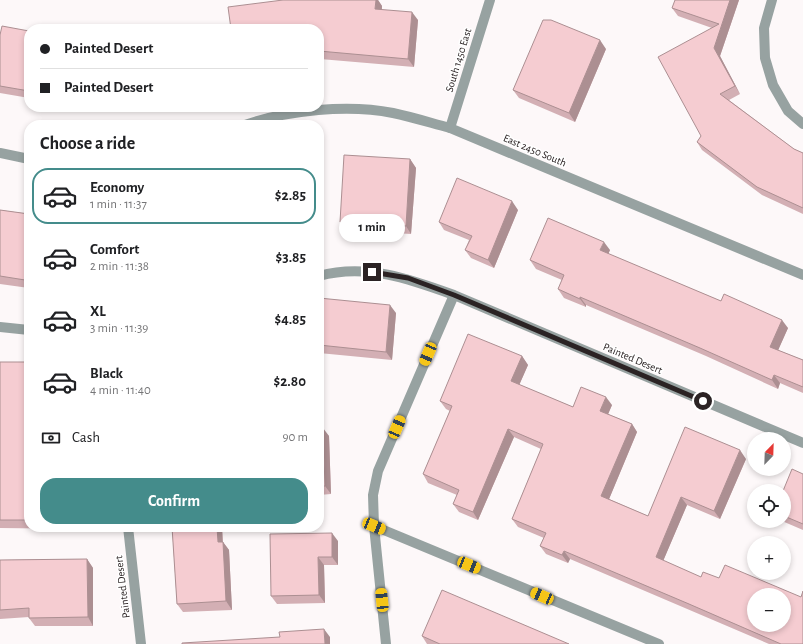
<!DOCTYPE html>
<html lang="en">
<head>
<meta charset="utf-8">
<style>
	:root { --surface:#fff; --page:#f6f6f6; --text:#202124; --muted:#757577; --line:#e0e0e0; --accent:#448c8b }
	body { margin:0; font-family:"Alegreya Sans",sans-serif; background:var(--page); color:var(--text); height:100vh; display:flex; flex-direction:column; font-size:15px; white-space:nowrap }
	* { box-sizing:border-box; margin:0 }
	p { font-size:13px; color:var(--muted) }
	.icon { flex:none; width:22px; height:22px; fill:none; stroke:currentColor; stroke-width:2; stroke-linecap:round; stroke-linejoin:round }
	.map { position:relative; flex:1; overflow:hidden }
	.sheet { position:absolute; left:24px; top:120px; width:300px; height:412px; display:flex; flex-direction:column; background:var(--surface); border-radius:16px; box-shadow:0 2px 6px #0003 }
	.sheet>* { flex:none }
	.guide { position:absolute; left:24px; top:24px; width:300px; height:88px; border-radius:16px; box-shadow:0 2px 6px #0003; display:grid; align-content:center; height:88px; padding:0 16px; background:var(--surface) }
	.needle { width:26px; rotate:23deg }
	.fabs { position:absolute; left:747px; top:432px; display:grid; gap:8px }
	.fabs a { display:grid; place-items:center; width:44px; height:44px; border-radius:50%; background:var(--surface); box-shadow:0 2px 6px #0003; font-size:20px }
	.end { position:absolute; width:18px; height:18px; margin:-9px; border:5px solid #2b2324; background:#fff; box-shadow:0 0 0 2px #fff }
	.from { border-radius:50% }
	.bubble { position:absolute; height:28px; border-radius:14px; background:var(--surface); box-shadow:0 2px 6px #0003; font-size:13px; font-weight:700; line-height:28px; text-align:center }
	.car { position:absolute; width:12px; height:24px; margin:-12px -6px; border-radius:5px; box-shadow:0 0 3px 1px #0007; background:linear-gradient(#f5c518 24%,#345 0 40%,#f5c518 0 76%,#345 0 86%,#f5c518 0) }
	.guide b { display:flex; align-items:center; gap:14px; height:38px; font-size:15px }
	.guide b+b { border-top:1px solid var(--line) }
	.guide i { width:10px; height:10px; background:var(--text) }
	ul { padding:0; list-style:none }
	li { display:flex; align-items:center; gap:12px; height:56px; margin:0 8px 6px; padding:0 8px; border:2px solid transparent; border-radius:16px }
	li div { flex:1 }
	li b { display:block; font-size:15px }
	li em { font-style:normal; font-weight:700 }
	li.selected { border-color:var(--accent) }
	li>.icon { width:36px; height:36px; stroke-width:1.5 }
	h2 { padding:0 16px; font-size:18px; line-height:48px }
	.pay { display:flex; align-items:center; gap:10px; height:44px; padding:0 16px; font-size:15px }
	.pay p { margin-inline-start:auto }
	.action { display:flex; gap:8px; margin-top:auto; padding:8px 16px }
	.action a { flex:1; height:46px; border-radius:16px; background:var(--accent); color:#fff; font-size:16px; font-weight:700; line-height:46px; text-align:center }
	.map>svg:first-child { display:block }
</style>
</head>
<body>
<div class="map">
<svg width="803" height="644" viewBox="0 0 803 644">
	<rect width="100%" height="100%" fill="#fdf8f9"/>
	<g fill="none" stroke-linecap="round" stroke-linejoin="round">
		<path stroke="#97a2a1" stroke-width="10" d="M772,0L764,28L765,58L773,85L788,111L803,124
			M450,128L490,0
			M319,276C366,263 410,279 454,295L803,443
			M0,327L29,330
			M374,526L659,644
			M128,527L141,644
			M386,644L374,526L373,495L378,471L454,295"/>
		<path stroke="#97a2a1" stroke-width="10" d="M245,125C288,110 348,104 393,113C412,117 431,123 450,128L803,275
			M0,153L29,159"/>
	</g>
	<path fill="#d3afb4" d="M283,0H378L382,6V10L418,20L414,67L320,59L321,65H319V29Z
		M739,0L720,56L740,94L729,100L794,149L803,153V214L762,195L702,150L697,142L701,136L712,28L678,16L672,8Z
		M29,31V98L0,93V35Z
		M606,49L575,122L519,98L513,90Z
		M410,159L416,168L411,234L346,230L340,222Z
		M0,210L29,214V288L0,284Z
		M518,210L494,268L471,258L465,250L469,240L444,230L439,222Z
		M610,250L608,254L721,301L788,328L778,350L803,360V393L780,383L778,389L706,356L586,305V307L564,298L558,289L562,280L536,269L530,260Z
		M319,298L396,313L392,360L319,353Z
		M522,356L528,365L519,385L573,407L612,405L608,414L632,424L637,432L609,499L648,516L746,459L720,519L687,505L663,561L803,644H769L570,559L568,563L546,554L540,546L544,538L518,527L512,519L541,449L514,437L478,520L459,512L453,504L457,495L428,483L423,474L450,411L446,409L440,401Z
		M0,362H29V527H87V529L0,528Z
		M319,371L323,381L319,382Z
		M319,428L329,436L331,494L319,495Z
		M803,474V530L782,521H784V491Z
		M172,527H222L223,542L229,550L232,610L183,612L177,604Z
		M338,541V565H324L325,603L277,604L271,596Z
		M87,559L93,568V626H35L29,618V617L0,619V560Z
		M422,636L569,644H427Z"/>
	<path fill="#ac8f92" d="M376,0H378L382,6L381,18L375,9Z
		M730,0H739L720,56L740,94L735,86L714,48Z
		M412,12L418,20L414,67L408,59Z
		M600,40L606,49L575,122L569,113Z
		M319,58L320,59L321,65L319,62Z
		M410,159L416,168L411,234L406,226Z
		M512,201L518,210L494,268L488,260Z
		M604,242L610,250L606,259L600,250Z
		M29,254V285L25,280Z
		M580,297L586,305V307L580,299Z
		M390,305L396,313L392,360L386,352Z
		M782,320L788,328L776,355L770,347Z
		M522,356L528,365L517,390L511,381Z
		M319,371L323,381L319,374Z
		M774,375L780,383L778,389L772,380Z
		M606,397L612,405L606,419L600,411Z
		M632,424L637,432L607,504L601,496Z
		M323,428L329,436L331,494L325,486Z
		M508,429L514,437L478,520L473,512Z
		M740,450L746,459L720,519L714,511Z
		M681,497L687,505L661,566L656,557Z
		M217,527H222L223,550V542L229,550L232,610L226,601L218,542Z
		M332,533L338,541V565L332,557Z
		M564,551L570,559L568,563L562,555Z
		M318,557L324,565L325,603L319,595Z
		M87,559L93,568V626L88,617Z
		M324,629L330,637V644H325Z"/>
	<path fill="#f5ccd1" stroke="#ac8f92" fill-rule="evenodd" d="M283,0H376L375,9L412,12L408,59L319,51V29H231L228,7Z
		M675,0H730L714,48L735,86L720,94L794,149L803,153V208L757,187L697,142L701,136L658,57L719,24L672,8Z
		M543,20H551L600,40L569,113L513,90Z
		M2,26L29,31V91L0,86V35Z
		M344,155L410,159L406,226L340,222Z
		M457,178L512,201L488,260L465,250L472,236L439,222Z
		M0,210L29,214V254L25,280L0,276Z
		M548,218L604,242L600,250L721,301L724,294L782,320L770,347L803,360V387L774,375L772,380L700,348L580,297V299L558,289L564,275L530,260Z
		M319,298L390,305L386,352L319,345Z
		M468,334L522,356L511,381L573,407L581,387L606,397L600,411L632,424L601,496L648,516L685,427L740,450L714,511L681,497L656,557L701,577L703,572L719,578L725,565L801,597L803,591V644H781L689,604L564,551L562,555L540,546L546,533L512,519L543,444L508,429L473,512L453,504L459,490L423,474L452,406L440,401ZM754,595H784V625H754Z
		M0,362H29V520H0Z
		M319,428H323L325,486H319Z
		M792,469L803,474V524L784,516V491H783Z
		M172,527H217L218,542H223L226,601L177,604Z
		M332,533V557H318L319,595L271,596L270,534Z
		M87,559L88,617L29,618V608L0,610V560Z
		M442,590L569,644H440L422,636Z
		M324,629L325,644H182V643L280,637L279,632Z"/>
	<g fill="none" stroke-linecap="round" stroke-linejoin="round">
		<path stroke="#2b2324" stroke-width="5" d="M372,272L408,278L454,295L703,401"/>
	</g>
	<g text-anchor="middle" stroke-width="3" stroke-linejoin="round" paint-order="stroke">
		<g font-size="11" fill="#2b2324" stroke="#fff">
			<text transform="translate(458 60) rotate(-73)" y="4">South 1450 East</text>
			<text transform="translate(535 150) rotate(23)" y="4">East 2450 South</text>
			<text transform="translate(633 358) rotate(23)" y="4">Painted Desert</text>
			<text transform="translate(122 587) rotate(-97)" y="4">Painted Desert</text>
		</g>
	</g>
</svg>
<div class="fabs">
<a><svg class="needle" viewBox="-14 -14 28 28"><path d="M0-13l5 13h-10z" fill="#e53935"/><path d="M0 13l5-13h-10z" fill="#757577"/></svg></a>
<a><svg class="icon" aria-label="locate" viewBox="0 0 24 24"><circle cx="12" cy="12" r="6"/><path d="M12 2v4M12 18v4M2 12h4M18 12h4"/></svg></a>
<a>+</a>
<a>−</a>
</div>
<i class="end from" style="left:703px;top:401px"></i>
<i class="end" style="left:372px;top:272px"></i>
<div class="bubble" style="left:339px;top:214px;width:66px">1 min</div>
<i class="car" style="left:428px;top:354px;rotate:203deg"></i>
<i class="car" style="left:397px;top:427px;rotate:23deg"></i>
<i class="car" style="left:374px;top:526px;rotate:112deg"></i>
<i class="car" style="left:469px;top:565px;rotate:112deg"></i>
<i class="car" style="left:542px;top:596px;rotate:293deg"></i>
<i class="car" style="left:382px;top:600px;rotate:354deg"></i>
<div class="guide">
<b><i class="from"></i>Painted Desert</b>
<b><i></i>Painted Desert</b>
</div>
<section class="sheet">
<h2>Choose a ride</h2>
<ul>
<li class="selected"><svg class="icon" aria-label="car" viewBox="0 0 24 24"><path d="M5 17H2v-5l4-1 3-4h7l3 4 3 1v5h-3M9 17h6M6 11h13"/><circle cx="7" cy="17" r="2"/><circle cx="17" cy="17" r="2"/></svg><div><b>Economy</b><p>1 min · 11:37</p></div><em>$2.85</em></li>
<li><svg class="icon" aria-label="car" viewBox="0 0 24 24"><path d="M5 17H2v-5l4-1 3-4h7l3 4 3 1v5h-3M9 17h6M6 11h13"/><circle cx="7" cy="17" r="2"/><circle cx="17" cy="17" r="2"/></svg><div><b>Comfort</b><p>2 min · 11:38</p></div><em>$3.85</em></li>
<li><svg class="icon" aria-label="car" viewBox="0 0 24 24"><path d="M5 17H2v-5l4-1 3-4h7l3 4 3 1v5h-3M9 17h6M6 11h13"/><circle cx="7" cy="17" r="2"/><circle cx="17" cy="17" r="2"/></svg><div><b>XL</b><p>3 min · 11:39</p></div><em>$4.85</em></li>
<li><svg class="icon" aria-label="car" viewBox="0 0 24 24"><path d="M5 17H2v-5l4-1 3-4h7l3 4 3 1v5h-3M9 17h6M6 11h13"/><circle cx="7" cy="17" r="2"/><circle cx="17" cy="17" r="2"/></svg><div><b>Black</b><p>4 min · 11:40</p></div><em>$2.80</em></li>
</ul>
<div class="pay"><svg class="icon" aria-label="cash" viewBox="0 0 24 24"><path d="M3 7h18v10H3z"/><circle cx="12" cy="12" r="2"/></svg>Cash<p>90 m</p></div>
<div class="action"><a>Confirm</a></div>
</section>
</div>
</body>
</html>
